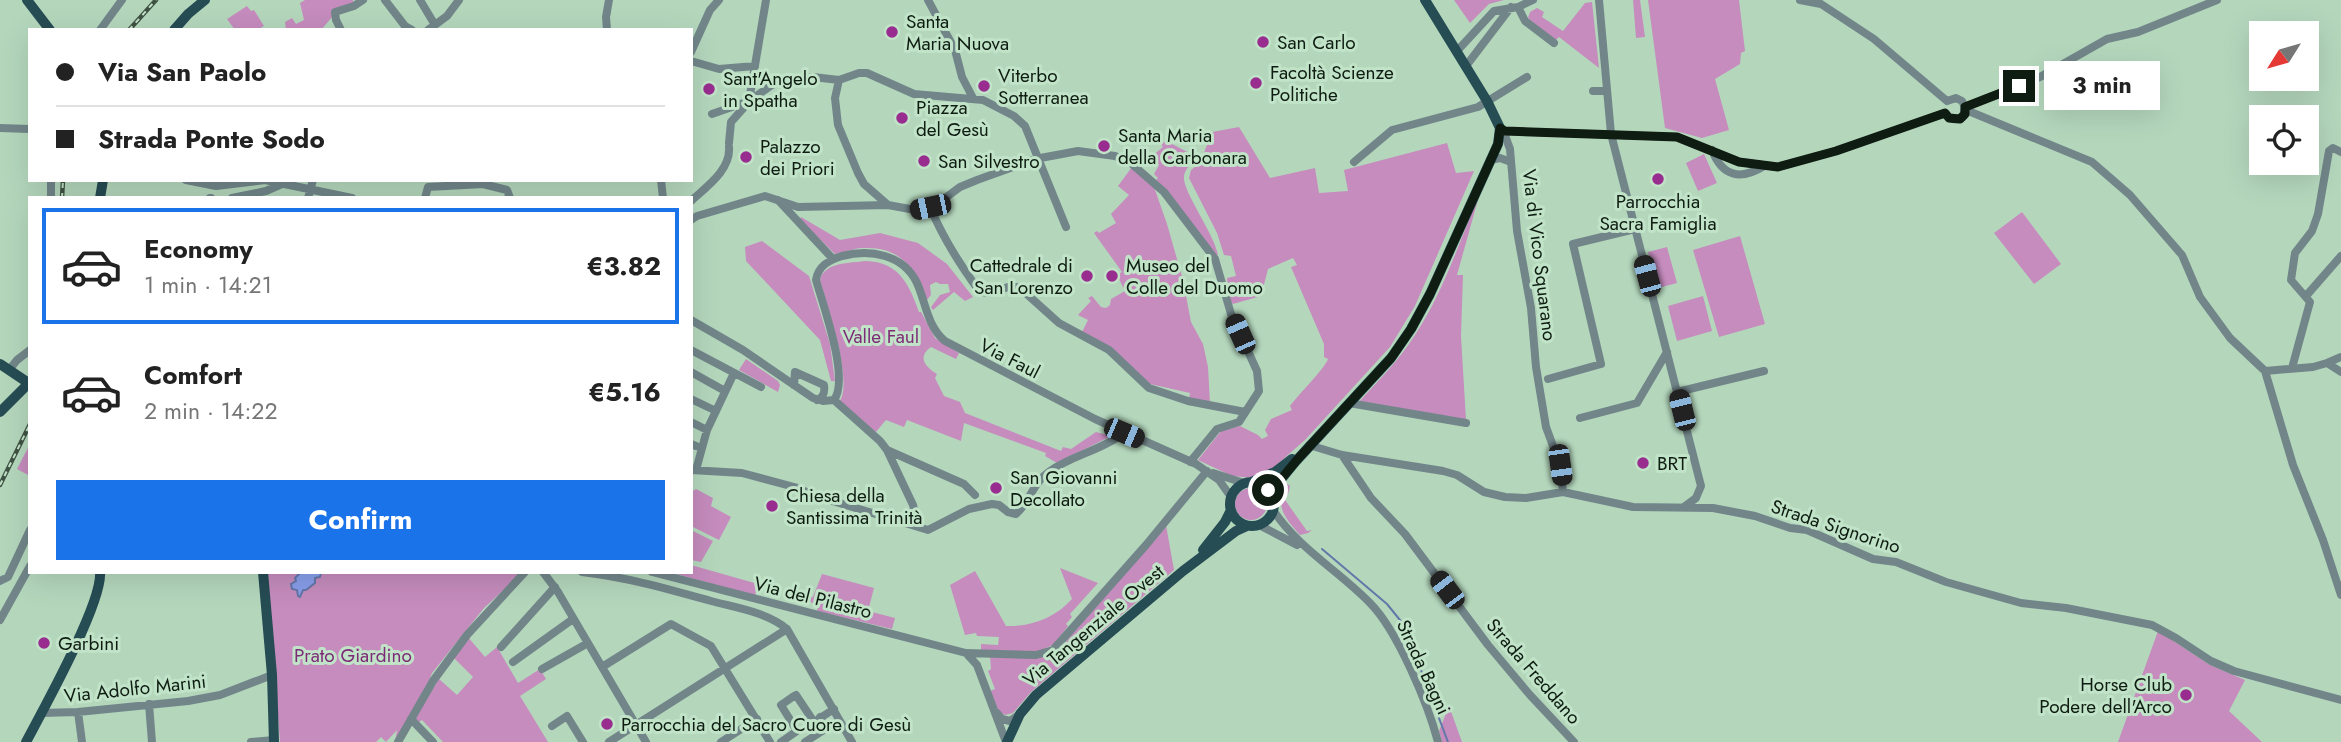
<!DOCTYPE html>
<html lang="en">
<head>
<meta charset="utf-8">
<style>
	:root { --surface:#fff; --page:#f2f2f2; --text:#222; --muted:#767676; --line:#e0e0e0; --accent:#1a73e8 }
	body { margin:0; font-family:Jost,sans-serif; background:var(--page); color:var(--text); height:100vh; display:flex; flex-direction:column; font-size:26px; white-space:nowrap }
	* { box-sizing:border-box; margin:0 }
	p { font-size:23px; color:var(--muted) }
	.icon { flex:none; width:38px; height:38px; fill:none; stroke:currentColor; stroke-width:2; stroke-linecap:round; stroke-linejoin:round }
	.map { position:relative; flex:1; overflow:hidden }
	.panel { position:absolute; left:28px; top:196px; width:665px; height:378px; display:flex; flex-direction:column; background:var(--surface); border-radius:0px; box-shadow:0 7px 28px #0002 }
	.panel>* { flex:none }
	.banner { position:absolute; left:28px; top:28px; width:665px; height:154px; border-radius:0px; box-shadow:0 7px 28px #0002; display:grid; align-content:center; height:154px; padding:0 28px; background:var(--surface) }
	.needle { width:46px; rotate:233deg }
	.fabs { position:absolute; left:2249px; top:21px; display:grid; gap:14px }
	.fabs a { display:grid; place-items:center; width:70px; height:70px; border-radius:0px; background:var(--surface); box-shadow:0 7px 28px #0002; font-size:35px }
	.end { position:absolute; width:32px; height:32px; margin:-16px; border:9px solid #0f1c12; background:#fff; box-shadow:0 0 0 4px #fff }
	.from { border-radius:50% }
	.bubble { position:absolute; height:49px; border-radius:0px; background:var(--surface); box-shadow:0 7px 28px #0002; font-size:23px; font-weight:700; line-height:49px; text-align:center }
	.car { position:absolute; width:21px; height:42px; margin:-21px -10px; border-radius:9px; box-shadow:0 0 5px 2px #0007; background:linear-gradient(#222 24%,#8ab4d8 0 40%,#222 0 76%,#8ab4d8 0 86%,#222 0) }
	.banner b { display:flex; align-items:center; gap:24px; height:66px; font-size:26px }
	.banner b+b { border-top:2px solid var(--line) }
	.banner i { width:18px; height:18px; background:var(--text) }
	ul { padding:12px 0 0; list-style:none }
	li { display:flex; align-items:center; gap:21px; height:116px; margin:0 14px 10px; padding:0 14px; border:4px solid transparent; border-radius:0px }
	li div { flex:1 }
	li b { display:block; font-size:26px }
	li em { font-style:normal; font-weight:700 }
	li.current { border-color:var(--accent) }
	li>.icon { width:63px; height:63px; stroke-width:1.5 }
	.action { display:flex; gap:14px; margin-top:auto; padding:14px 28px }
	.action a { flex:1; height:80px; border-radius:0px; background:var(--accent); color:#fff; font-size:28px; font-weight:700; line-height:80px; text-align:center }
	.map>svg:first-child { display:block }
</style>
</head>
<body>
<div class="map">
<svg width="2341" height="742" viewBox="0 0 2341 742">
	<rect width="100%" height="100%" fill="#b4d7bc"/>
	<path fill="#c58cbd" d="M305,0H353L354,4L333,16L321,30H286L285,22L292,18L296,24L304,20L300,3Z
		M1454,0H1504L1489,4L1470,23Z
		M1633,0H1640L1645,37L1636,38Z
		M1648,0H1739L1745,51L1741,53L1740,64L1715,79L1729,130L1702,138L1665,128Z
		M1592,2L1599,68L1559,37L1555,41L1528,18L1530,12L1537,8L1544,12L1542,17L1563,31L1585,3Z
		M247,6L251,11L254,10L264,26L257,30H235L227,19Z
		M1239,127L1270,178L1315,168L1319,193L1348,191L1344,170L1447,143L1456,173L1474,171L1415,306L1390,347L1305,440L1273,468L1253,478L1232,476L1198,460L1221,431L1240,426L1258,435L1262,439L1268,436L1265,430L1271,419L1292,410L1290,406C1299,394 1325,368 1328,359L1324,357V344L1291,267L1297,265L1293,258L1268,269L1261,296L1233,304L1229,300L1227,278L1236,276L1231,256L1224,255L1217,233L1189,178L1191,170L1200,163L1212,132Z
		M1166,141L1197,157C1193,163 1185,168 1184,176C1182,191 1214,233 1218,255H1216L1156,180L1158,178L1154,174L1159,165L1151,157L1163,147L1161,144Z
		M1704,154L1717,183L1698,191L1686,163Z
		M1132,167L1153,184L1167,224L1183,280L1191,322L1203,344L1208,367L1210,403L1189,399L1190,393L1150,384L1081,334L1088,320L1078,315L1091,301L1088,298L1092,296L1101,307L1106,308L1110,305L1111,299L1125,291L1117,275L1122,272L1094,233L1097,231L1099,233L1116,223L1111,214L1129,195L1118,186Z
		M1479,196L1457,275H1463L1461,336L1466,420L1359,402C1379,380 1399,360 1415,335C1443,293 1459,242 1479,196Z
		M2022,212L2061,264L2034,284L1994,233Z
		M801,217L840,240L880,233L918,243L947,264L973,297L965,301L954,292L933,310L931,307L940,295L950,292L948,284H940L936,282L930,285L931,295L926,301C916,269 901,246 863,248C853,248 845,253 835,254L800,220Z
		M1740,236L1765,324L1719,337L1693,250Z
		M762,241L809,276L830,344L835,381H831L820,340L746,261L745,247Z
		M1667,247L1677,283L1658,288L1648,252Z
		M866,261C899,262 909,284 919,312H921L935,338L959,353L956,359L931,347C917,357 925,367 937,374L935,378L944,396L960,402L965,413L1061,451L1063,447L1071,449L1096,432L1107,435L1110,431L1115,434L1057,463L1045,456L1046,453L964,423L961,441L907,420L904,427L886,420L875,433L840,401C853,379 827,306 820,280C824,262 850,263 866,261Z
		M1703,296L1712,331L1677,341L1668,306Z
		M746,359L778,381L780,385L778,392L739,370Z
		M30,444V476L17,469Z
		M1286,483L1290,486L1288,494L1283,497L1307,531L1312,530L1308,533L1300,535C1285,518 1274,506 1286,483Z
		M1235 504a16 16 0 1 1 32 0a16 16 0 1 1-32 0Z
		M696,489L713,498L711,506L731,517L719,540L691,526V492Z
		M1166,525L1174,570L1031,692L1013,713L1005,715L999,712L990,691L995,689L988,671L991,669L990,656L1036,658L1061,650L1064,652L1068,647L1065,644L1074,629Z
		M691,530L713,541L701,562L691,560Z
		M691,565L758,584L755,596L669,572H691Z
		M1060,568L1098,583L1070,614L1072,617L1066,624L1068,626L1053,645L1037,652L981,650V644L998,645L999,637L977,636L976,633L965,635L950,585L975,571L1006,626C1031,627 1055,618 1072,599Z
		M267,572H301L300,575L295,578V588L298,593L315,578L320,577L321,572H523L484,608L432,673L422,699L395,742L397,730L386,742L381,737L376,742H280Z
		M822,574L874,588L868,611L895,618L892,629L817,611L818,606L805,599L806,596L813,597Z
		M2158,631L2210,665L2245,680L2229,711L2262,742H2118Z
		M467,636L485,657L497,647L518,683L540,669L546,679L520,696L548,742H443L422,720L419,722L415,718L439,679L457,695L473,677L453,657Z
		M1449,706L1462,742H1442L1439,731Z"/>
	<path fill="#889eea" stroke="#6477a9" stroke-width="2" d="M301,572L321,573L320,577L315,578V583L306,590H303L300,597L298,596L297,590L292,589L291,584L296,581L295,578Z"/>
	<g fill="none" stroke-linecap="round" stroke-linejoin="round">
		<path stroke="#6477a9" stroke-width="2" d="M1322,549L1387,604L1404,625L1448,742"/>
		<path stroke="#72868a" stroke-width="8" d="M385,0L405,26L412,30
			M420,0L435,25
			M928,0L955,50L962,77L973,98
			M1599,0L1611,134L1701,486L1696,498L1684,507
			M1800,0L1821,4L1874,39L1947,101
			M1518,7L1525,21L1554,43
			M100,30L122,0
			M341,30L336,20L335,12L354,6L363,0
			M428,30L447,16L459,0
			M607,30L606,17L609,0
			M1457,51L1494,11L1518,7L1533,0
			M691,52L710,10L719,0
			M691,61L719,69L755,66
			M1466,66L1511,7
			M839,80L835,98L838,125L858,173L864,184L888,205
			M1593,91H1607
			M749,101L766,0
			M1947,101L1956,98L1962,101L1965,107
			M1965,107L2040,77L2107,39L2138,32L2217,0
			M1966,110L2092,162L2130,195L2182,255L2200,297L2230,338L2265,371L2293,465L2323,540L2341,595
			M1945,113C1949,120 1956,121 1963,117L1965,107
			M712,114L749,101L772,85L785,80L813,77L839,80L859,73H867L914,94L983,100L1014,116L1025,126L1066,227
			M0,128L30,129
			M1503,130L1510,149L1517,231L1531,308L1536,367L1546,427L1560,465L1563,492
			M1505,131L1677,137L1739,162L1778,167L1836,151L1945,113
			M729,143L731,122L747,104
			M1712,150C1722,176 1740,181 1764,166
			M1490,160L1500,158L1511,162
			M1354,162L1392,130L1478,107L1527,77
			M1133,165L1164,192L1215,259L1231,314L1257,371L1259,391L1239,422L1217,429L1190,462
			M51,180V198
			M186,180L216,186L265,180
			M265,180L352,198
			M661,180L663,198
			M210,198H211
			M232,198L266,191L282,184
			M308,198L313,180
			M425,198L428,187L483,184L507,190L510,198
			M778,200L833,259
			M691,201C706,187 731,170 729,147
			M930,207C943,238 960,265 980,292L991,293L1011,286L1020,288L1059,323L1109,350L1149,388L1188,401L1245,412
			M691,220L697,216L765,196L798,207L888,205L915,210L937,204L960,187L977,180L1035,159L1078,151L1115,156L1127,161
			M2306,296L2341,256
			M691,320L743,350L813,398L823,401L834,400
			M691,350L761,387
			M2327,363L2341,357
			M2292,368L2310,302L2291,280L2295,253L2312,231L2318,214L2329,151L2333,148L2341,152
			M9,370L17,360L30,350
			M2265,371L2313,367L2327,363L2341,372
			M691,372L725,391
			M1548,379L1601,364L1573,244L1635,229
			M794,385L795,372L824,385C825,392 824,397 817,400
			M1677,392L1764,371
			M691,399L714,410
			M834,400C850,379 823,305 816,280C818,266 829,260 842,256C870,249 903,254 917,283C926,303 927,326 945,341L1095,419L1196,464L1219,480L1231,497
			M834,400L880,441L887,450L913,505L916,518L912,525
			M1349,403L1466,423
			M1580,418L1637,403L1667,352
			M691,422L707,430
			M691,444L696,446
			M1309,445L1342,455L1443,471L1457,475L1484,492L1505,497L1526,498L1563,492L1633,507L1713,508L1755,516L1790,528L1807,530L1873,559L1896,562L1946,582L2021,603L2066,608L2152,625L2176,638L2211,661L2234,671L2341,700
			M887,450L964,484L975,495
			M1342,455L1371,498L1405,534L1488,645L1530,695L1574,742
			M691,470L742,473L798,488L813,495L928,530L969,509L992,504L999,505L1008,512L1016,514C1031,501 1032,483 1050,471C1073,455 1102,450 1124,433
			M696,470L707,430L734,373
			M1213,473L1244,483
			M1273,510C1299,549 1338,570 1370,603C1397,630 1428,704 1438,742
			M1259,525L1297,545
			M543,572L558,592L646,742
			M582,572C626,577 668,589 711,601C737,608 766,612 787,629L852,742
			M652,572L966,653
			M0,581L8,577L30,530
			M0,620L30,566
			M501,647L555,587
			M513,662L573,619
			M602,667L671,624L711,646L770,742
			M542,669L588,643
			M149,704L152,742
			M78,712L82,742
			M41,713L78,712L188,701L220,695L272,675
			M997,713L1002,719L1010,721L1020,714
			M411,719L433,742
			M552,726L567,716L583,742
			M251,742L274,740
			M398,742L433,681L467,635L525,572
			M609,742L787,629
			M721,742L757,719
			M781,742L797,731L781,705L794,696L796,695L814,722L834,709
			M805,742L827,728L820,717
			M1006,742L977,665L966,653L1036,655L1053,650L1146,545L1207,471"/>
		<path stroke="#264c54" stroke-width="10" d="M27,0L50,30
			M174,30L188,14L205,0
			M100,198L103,180
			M0,364L30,384
			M0,412L29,383
			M1251,482L1275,472L1292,459
			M1230 504a22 22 0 1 1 44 0a22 22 0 1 1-44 0Z
			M1273,500L1282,478L1296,461L1391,358L1411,329L1430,294L1498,144L1500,128L1487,101L1425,0
			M1203,550L1225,522L1231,510
			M263,572L272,675L274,742
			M26,742C43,710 103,602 100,572
			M1007,742L1020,714L1036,695L1183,571L1236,531L1247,526"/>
		<g stroke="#3f5243" stroke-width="4.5">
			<path id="rail" d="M129,30L156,0
				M62,198L63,180
				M0,485L30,424"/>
		</g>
		<use href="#rail" stroke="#c1e4c8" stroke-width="2" stroke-dasharray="5" stroke-linecap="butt"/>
	</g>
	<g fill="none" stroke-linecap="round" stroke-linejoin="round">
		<path stroke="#0f1c12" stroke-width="9" d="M1268,490L1273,500L1282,478L1296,461L1391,358L1411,329L1430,294L1498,144L1500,128L1505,131L1677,137L1739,162L1778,167L1836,151L1945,113L1949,118L1960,119L1965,114V107L2019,86"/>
	</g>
	<g fill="#982d8f" stroke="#c1e4c8" stroke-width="2.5">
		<circle cx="892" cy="32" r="7"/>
		<circle cx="1263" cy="42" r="7"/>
		<circle cx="1256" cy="83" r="7"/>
		<circle cx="984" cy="86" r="7"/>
		<circle cx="709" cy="89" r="7"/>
		<circle cx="902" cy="118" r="7"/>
		<circle cx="1104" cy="146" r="7"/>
		<circle cx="746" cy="157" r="7"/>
		<circle cx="924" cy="161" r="7"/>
		<circle cx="1658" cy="179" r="7"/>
		<circle cx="1087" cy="276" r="7"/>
		<circle cx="1112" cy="276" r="7"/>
		<circle cx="1643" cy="463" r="7"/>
		<circle cx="996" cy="488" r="7"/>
		<circle cx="772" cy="506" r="7"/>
		<circle cx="44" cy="643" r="7"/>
		<circle cx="2186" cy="695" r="7"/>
		<circle cx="607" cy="724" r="7"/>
	</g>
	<g text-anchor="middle" stroke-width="6" stroke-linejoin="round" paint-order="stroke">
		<g font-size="19" fill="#0f1c12" stroke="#c1e4c8" text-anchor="start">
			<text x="906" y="28">Santa<tspan x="906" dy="22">Maria Nuova</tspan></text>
			<text x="1277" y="49">San Carlo</text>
			<text x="1270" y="79">Facoltà Scienze<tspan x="1270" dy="22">Politiche</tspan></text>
			<text x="998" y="82">Viterbo<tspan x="998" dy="22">Sotterranea</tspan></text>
			<text x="723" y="85">Sant'Angelo<tspan x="723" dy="22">in Spatha</tspan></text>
			<text x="916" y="114">Piazza<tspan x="916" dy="22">del Gesù</tspan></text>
			<text x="1118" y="142">Santa Maria<tspan x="1118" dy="22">della Carbonara</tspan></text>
			<text x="760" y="153">Palazzo<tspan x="760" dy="22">dei Priori</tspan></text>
			<text x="938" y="168">San Silvestro</text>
			<text x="1658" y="208" text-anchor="middle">Parrocchia<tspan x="1658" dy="22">Sacra Famiglia</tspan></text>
			<text x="1073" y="272" text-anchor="end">Cattedrale di<tspan x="1073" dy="22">San Lorenzo</tspan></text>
			<text x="1126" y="272">Museo del<tspan x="1126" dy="22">Colle del Duomo</tspan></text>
			<text x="1657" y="470">BRT</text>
			<text x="1010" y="484">San Giovanni<tspan x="1010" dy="22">Decollato</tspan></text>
			<text x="786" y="502">Chiesa della<tspan x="786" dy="22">Santissima Trinità</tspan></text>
			<text x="58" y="650">Garbini</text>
			<text x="2172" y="691" text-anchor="end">Horse Club<tspan x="2172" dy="22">Podere dell'Arco</tspan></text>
			<text x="621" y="731">Parrocchia del Sacro Cuore di Gesù</text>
		</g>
		<g font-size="19" fill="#0f1c12" stroke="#c1e4c8">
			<text transform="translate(1540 255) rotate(83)" y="7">Via di Vico Squarano</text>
			<text transform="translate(1010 358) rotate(27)" y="7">Via Faul</text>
			<text transform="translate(1836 526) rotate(18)" y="7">Strada Signorino</text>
			<text transform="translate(813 597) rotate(14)" y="7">Via del Pilastro</text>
			<text transform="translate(1093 625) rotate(-40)" y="7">Via Tangenziale Ovest</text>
			<text transform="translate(1424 667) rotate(65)" y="7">Strada Bagni</text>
			<text transform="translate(1534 671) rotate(49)" y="7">Strada Freddano</text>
			<text transform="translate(135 688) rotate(-6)" y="7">Via Adolfo Marini</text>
		</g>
		<g font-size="19" fill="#7d2b76" stroke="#c1e4c8">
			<text x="881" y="343">Valle Faul</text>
			<text x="353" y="662">Prato Giardino</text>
		</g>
	</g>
</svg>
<div class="fabs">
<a><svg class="needle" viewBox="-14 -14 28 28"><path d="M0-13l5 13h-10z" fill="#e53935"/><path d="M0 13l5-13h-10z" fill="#767676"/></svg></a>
<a><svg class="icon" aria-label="locate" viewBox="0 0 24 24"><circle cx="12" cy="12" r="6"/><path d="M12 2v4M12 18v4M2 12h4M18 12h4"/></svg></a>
</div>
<i class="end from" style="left:1268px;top:490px"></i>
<i class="end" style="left:2019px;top:86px"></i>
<div class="bubble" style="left:2044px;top:61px;width:116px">3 min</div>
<i class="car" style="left:930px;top:207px;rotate:258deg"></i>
<i class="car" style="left:1647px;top:276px;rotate:345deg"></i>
<i class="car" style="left:1240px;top:334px;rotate:336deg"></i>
<i class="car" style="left:1682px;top:410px;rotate:346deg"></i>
<i class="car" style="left:1124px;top:433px;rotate:113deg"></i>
<i class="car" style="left:1560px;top:465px;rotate:172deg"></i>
<i class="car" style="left:1447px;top:590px;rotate:323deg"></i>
<div class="banner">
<b><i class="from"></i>Via San Paolo</b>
<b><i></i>Strada Ponte Sodo</b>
</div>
<section class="panel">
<ul>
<li class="current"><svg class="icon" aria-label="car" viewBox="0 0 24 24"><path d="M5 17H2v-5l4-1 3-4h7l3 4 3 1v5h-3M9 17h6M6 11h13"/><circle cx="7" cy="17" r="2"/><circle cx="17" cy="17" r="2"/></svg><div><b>Economy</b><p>1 min · 14:21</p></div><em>€3.82</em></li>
<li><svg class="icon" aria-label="car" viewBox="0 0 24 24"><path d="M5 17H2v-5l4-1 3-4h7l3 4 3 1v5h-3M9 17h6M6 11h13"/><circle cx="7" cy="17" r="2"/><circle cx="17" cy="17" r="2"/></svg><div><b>Comfort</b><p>2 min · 14:22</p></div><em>€5.16</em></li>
</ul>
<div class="action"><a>Confirm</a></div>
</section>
</div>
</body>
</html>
